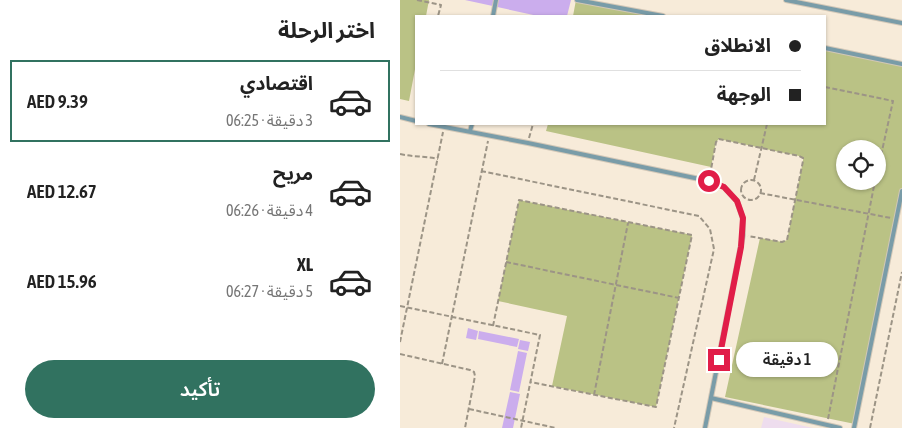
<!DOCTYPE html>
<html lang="ar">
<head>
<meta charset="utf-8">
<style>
	:root { --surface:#fff; --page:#f6f6f6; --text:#222; --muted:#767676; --line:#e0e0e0; --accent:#317260 }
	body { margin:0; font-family:"Asap Condensed","Noto Sans Arabic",sans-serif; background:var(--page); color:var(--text); direction:rtl; height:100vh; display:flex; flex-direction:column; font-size:19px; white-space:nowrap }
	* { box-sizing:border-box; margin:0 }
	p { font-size:16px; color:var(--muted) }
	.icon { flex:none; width:28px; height:28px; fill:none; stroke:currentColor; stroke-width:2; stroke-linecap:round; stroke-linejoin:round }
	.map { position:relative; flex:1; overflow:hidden; direction:ltr }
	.side { display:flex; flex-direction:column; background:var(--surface); width:400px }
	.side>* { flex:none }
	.top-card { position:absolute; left:15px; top:15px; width:411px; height:110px; border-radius:0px; box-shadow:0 1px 4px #0004; direction:rtl; display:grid; align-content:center; height:110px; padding:0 25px; background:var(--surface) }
	.controls { position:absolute; left:436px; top:140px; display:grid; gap:10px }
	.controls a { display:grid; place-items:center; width:50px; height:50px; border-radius:50%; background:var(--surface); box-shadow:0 1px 4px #0004; font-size:25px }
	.end { position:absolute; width:22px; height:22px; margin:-11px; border:6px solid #e11d48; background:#fff; box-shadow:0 0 0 2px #fff }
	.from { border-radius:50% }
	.bubble { position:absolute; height:35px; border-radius:18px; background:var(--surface); box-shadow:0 1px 4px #0004; font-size:16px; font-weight:600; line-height:35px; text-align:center; direction:rtl }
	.top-card b { display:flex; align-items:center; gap:18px; height:48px; font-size:19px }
	.top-card b+b { border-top:1px solid var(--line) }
	.top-card i { width:12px; height:12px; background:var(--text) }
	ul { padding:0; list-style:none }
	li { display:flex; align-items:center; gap:15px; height:82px; margin:0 10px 8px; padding:0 15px; border:2px solid transparent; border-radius:0px }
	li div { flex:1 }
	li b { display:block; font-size:19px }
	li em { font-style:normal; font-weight:600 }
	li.active { border-color:var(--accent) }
	li>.icon { width:45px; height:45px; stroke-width:1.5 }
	h2 { padding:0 25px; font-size:22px; line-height:60px }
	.cta { display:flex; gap:10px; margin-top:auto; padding:10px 25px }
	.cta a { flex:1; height:58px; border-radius:30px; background:var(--accent); color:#fff; font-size:20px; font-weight:600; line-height:58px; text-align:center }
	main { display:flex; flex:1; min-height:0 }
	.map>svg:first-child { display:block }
</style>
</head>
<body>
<main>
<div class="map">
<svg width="502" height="428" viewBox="0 0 502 428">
	<rect width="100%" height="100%" fill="#f7ebd9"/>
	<path fill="#ede" d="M364,417L413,428H361Z"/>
	<path fill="#bac285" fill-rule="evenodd" d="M0,0H29L26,16H16V64L9,101L0,99Z
		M176,0L256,16H173Z
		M425,50L502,65V191L455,424L325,397L360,238L382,242L387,240L403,161V158L399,156L319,139L316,142L311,167L146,131L148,124H425ZM445,149H478V181H445Z
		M119,200L292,235L256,407L152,386L167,316L98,301Z"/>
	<path fill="#cbaded" d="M65,0H171L167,16H138Z
		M68,328L78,331L76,340L66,338Z
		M79,331L119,339L117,347L78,339Z
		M120,340L130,342L128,351L118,349Z
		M118,351L127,353L119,392L110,390Z
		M110,392L120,394L113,428H102Z"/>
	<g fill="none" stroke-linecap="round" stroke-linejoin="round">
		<g stroke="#d2c7b7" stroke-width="6">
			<path id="lane" d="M177,0L263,16
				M386,0L502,23
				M93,16L96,0
				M425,48L502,64
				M0,117L16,121
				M29,124L128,143L309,181L324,187L337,201L343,219V235L305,428
				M70,131L72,124
				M311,398L440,428
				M454,428L502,191"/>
		</g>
		<path stroke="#9c9486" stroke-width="2" stroke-dasharray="5 2.5" stroke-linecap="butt" d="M17,0L41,5L38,16
			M425,87L493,101L478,169
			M129,138L133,124
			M0,154C13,157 25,156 38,159
			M81,171L299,216L310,229L314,249L274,428
			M310,175L316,142L319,139L399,156L403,158V161L387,240L382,242L348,236
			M354,180L367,124
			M341 190a10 10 0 1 1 20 0a10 10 0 1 1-20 0Z
			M360,193L491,218
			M106,262L279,298
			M0,306L140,335L121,428
			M93,326L119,200L292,235L256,407L130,382
			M0,342L43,132
			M0,354L70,370L74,372L75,376L65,428
			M42,364L88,141
			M194,395L228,223
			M69,409L156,428
			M428,419L475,181
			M470,428L502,272"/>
		<use href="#lane" stroke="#799ca8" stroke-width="4"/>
	</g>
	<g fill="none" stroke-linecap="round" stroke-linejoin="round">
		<path stroke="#e11d48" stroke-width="6" d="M309,181L324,187L337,201L343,218L341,247L319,360"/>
	</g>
</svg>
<div class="controls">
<a><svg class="icon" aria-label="locate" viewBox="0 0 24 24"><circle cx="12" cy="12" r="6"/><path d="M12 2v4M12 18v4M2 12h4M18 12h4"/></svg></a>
</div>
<i class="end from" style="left:309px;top:181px"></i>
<i class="end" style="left:319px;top:360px"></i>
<div class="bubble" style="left:336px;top:342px;width:102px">1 دقيقة</div>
<div class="top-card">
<b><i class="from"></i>الانطلاق</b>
<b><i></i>الوجهة</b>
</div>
</div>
<section class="side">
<h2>اختر الرحلة</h2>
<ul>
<li class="active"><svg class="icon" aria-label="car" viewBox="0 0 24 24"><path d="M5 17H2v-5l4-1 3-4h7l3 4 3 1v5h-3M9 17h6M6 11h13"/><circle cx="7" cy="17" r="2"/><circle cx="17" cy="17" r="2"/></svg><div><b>اقتصادي</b><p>3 دقيقة · 06:25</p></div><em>AED 9.39</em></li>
<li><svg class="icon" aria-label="car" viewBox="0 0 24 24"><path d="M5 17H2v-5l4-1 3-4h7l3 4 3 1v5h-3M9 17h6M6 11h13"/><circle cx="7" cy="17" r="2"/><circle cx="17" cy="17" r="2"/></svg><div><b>مريح</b><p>4 دقيقة · 06:26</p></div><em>AED 12.67</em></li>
<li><svg class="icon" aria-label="car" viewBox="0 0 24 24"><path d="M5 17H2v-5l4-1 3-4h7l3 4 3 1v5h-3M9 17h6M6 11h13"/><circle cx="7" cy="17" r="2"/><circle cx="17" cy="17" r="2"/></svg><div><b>XL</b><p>5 دقيقة · 06:27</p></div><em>AED 15.96</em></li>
</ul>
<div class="cta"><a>تأكيد</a></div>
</section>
</main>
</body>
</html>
